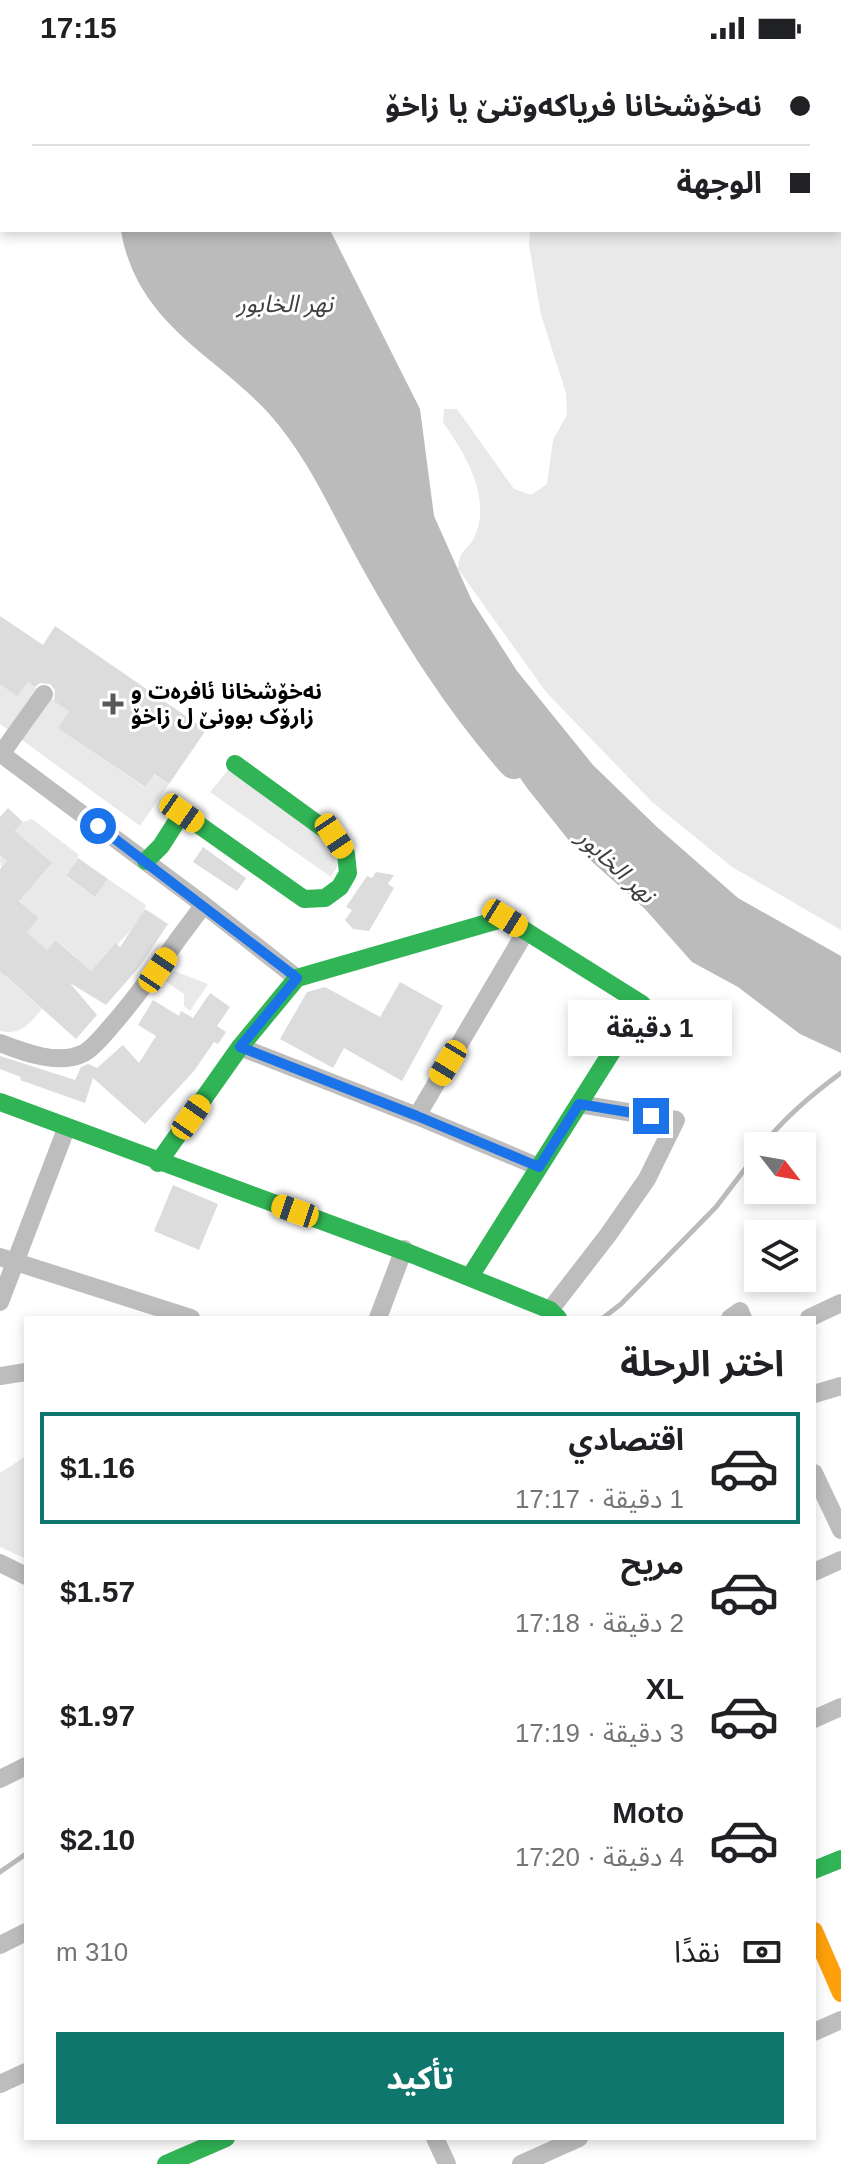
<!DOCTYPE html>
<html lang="ar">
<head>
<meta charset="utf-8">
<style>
	:root { --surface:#fff; --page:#f6f6f6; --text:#202124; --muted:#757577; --line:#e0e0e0; --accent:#0f766e }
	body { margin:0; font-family:Arial,"Noto Sans Arabic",sans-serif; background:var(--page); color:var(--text); direction:rtl; height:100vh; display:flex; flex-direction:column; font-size:30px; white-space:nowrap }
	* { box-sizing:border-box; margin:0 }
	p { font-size:26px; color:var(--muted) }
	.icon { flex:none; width:44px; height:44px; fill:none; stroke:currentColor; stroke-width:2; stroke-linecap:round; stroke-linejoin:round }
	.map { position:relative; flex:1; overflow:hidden; direction:ltr }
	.panel { position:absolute; left:24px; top:1260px; width:792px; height:824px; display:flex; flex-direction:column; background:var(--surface); border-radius:0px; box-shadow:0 4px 12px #0003; direction:rtl }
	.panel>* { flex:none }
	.guide { position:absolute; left:0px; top:0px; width:842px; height:176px; box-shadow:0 4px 12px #0003; direction:rtl; display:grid; align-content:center; height:176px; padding:0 32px; background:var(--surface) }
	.needle { width:52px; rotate:121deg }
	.fabs { position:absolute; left:744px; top:1076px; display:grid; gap:16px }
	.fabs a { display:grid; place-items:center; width:72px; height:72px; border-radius:0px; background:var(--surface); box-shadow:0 4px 12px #0003; font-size:40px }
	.end { position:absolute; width:36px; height:36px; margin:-18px; border:10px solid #1a73e8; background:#fff; box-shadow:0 0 0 4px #fff }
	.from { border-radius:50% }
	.bubble { position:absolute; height:56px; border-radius:0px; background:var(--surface); box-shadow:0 4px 12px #0003; font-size:26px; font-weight:700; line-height:56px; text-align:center; direction:rtl }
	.car { position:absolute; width:24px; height:48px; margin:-24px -12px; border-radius:10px; box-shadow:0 0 6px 2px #0007; background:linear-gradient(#f5c518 24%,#345 0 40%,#f5c518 0 76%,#345 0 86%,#f5c518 0) }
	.guide b { display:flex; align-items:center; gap:28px; height:76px; font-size:30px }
	.guide b+b { border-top:2px solid var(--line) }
	.guide i { width:20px; height:20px; background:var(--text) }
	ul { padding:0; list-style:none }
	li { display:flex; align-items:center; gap:24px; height:112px; margin:0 16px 12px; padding:0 16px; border:4px solid transparent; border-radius:0px }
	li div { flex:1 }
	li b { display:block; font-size:30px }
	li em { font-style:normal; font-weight:700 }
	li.active { border-color:var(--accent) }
	li>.icon { width:72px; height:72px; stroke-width:1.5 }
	h2 { padding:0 32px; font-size:36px; line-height:96px }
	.pay { display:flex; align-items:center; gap:20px; height:88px; padding:0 32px; font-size:30px }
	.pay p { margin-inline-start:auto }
	.action { display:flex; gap:16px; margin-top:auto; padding:16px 32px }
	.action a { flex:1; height:92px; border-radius:0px; background:var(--accent); color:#fff; font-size:32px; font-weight:700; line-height:92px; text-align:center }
	.status { display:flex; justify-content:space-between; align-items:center; height:56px; padding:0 40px; background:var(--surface); direction:ltr }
	.status svg { height:22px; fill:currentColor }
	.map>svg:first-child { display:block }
</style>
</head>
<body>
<div class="status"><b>17:15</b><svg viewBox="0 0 49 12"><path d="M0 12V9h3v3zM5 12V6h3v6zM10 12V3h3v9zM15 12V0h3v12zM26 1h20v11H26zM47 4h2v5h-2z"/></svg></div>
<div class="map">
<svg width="841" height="2108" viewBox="0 0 841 2108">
	<rect width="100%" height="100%" fill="#fff"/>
	<path fill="#e9e9e9" d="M841,173V874L732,811L652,746L546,636L458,513C459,494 466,496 474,482C493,442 465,398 443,366L444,353H457L514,433L531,439L547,428L553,384L567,359L566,337L541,259L529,189L530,174Z
		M28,626L69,655L59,672L144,731L153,718L169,728L140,770L0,668V628Z
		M228,714L329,784L339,808L331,821L210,736Z
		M32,763L79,799L66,821L95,841L108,823L146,849C137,874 109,895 91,915L57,884L47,894L27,876L39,862C18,844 0,829 0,799L34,828L51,808L15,775L23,766Z
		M0,910L6,921L42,953C30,967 21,980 0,975Z
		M174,915L208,928L190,955L184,950V938L165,925Z
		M26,1400V1503L0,1491V1417Z"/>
	<path fill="#bbb" d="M147,174H330L420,353L434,460L472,545L517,615L593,709L657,771L738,842L841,900V997L800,978L738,931L692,906L645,853L571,787L527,732L457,630L406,535L337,424L279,344L169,242Z"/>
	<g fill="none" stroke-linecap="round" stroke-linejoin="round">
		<path stroke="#bbb" stroke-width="5" d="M762,1090C785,1061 811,1039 841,1017
			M603,1262L621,1248L716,1151L758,1096
			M0,1816L26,1798"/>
		<path stroke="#bbb" stroke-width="32" d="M137,174C152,259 228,288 281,347C322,393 345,448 375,502C415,574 459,645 514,707"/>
	</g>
	<path fill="#dcdcdc" d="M0,560L43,589L55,570L206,674L169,728L154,718L145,731L58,672L69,655L54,645L55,634L50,628L40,627L35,631L28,626L17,640L0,628Z
		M8,752L23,766L15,775L52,807L19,845L39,862L27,876L47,894L56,884L91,915L116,887L120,891L145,853L168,868L140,910L106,949L70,927L97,959L76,983L0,915V813L7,805L0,799V761Z
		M203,791L246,822L237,835L193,806Z
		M78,802L108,823L95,841L66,820Z
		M376,816L394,819L388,828L394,832L369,875L353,873L345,864L352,854L346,851L367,820L372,822Z
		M400,926L443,950L402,1025L344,992L333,1012L280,983L307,936L325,931L380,961Z
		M210,937L230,951L217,970L226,976L218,988L214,986L194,1015L145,1068L93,1022L85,1047L20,1024L21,1021L0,1013V1000L75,1024L81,1011L88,1008L97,1012L123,989L139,1007L156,980L138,969L153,944L179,960L181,955L193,962Z
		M173,1129L218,1148L199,1194L154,1175Z"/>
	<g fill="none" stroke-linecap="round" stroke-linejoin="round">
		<path stroke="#bdbdbd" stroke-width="18" d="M0,697L204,849L297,922
			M1,698L44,638
			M526,875L417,1060L539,1111
			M0,987C23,996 59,1010 84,997C95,991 106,976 114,967C147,929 173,888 204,849
			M240,991L417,1060
			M0,1201L191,1262
			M0,1246L66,1073
			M550,1254L608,1179L647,1123L676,1064L579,1048
			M378,1262L404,1193
			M730,1262L740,1255L743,1262
			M809,1262L841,1247
			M0,1320L26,1316
			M814,1338L841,1330
			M814,1417L841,1474
			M0,1507L26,1520
			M814,1516L841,1504
			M814,1663L841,1651
			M0,1723L26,1710
			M0,1889L26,1876
			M814,1976L841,1964
			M0,2028L26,2016
			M435,2082L447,2108
			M521,2108L579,2082"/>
		<path stroke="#30b455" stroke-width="18" d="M146,805L161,790L182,757L304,843L325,842L340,831L348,817L346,798L334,780L235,708
			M0,1046L414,1199L550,1254L558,1262
			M158,1107L240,991L297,922L505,862L642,948L471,1219
			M814,1814L841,1803
			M166,2108L226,2082"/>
		<path stroke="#ff9f0a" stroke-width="18" d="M814,1875L841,1937"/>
	</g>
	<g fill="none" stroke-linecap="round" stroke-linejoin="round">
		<path stroke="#1a73e8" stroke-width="10" d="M98,770L297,922L240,991L417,1060L539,1111L579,1048L651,1060"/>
	</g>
	<path fill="#595959" stroke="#fff" stroke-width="3" d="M109 636h8v8h8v8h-8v8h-8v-8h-8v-8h8z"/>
	<g text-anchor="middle" stroke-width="6" stroke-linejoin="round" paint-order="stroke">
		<g font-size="22" font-weight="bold" fill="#000" stroke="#fff" text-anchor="start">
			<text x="131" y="643">نەخۆشخانا ئافرەت و<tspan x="131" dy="25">زارۆک بوونێ ل زاخۆ</tspan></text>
		</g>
		<g font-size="24" font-style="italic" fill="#3f3f3f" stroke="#fff">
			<text x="285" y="256">نهر الخابور</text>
			<text transform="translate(616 810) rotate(43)" y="8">نهر الخابور</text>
		</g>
	</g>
</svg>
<div class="fabs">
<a><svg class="needle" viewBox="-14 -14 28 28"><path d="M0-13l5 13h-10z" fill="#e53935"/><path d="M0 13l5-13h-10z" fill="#757577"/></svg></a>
<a><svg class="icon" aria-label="layers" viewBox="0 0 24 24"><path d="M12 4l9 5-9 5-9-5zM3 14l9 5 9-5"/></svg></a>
</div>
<i class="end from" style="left:98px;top:770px"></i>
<i class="end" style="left:651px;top:1060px"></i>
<div class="bubble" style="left:568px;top:944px;width:164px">1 دقيقة</div>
<i class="car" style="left:182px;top:757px;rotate:125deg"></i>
<i class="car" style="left:334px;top:780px;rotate:146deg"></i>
<i class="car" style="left:505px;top:862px;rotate:122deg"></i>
<i class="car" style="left:158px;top:914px;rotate:34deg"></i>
<i class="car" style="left:448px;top:1007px;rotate:211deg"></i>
<i class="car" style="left:191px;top:1061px;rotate:35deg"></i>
<i class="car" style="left:295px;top:1155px;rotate:289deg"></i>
<div class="guide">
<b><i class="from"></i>نه‌خۆشخانا فرياكه‌وتنێ يا زاخۆ</b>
<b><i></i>الوجهة</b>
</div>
<section class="panel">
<h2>اختر الرحلة</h2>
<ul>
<li class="active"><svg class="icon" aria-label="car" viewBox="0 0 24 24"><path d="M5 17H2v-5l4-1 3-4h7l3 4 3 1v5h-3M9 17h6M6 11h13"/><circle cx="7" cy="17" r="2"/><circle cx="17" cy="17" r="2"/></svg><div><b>اقتصادي</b><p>1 دقيقة · 17:17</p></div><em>$1.16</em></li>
<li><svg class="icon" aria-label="car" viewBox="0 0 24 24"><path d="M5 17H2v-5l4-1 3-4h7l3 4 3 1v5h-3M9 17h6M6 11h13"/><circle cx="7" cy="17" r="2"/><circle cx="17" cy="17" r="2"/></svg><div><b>مريح</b><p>2 دقيقة · 17:18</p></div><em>$1.57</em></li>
<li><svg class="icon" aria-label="car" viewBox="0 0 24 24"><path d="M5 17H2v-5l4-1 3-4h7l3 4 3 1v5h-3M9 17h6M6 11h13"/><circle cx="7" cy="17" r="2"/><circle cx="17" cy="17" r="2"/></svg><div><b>XL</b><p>3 دقيقة · 17:19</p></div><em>$1.97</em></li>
<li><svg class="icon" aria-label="car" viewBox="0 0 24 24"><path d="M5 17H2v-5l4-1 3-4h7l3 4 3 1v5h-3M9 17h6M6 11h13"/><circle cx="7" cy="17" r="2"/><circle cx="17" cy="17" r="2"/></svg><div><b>Moto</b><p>4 دقيقة · 17:20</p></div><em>$2.10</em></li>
</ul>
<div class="pay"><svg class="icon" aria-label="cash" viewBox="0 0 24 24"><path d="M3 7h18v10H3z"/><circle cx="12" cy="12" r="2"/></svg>نقدًا<p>310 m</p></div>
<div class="action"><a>تأكيد</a></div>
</section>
</div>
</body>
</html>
